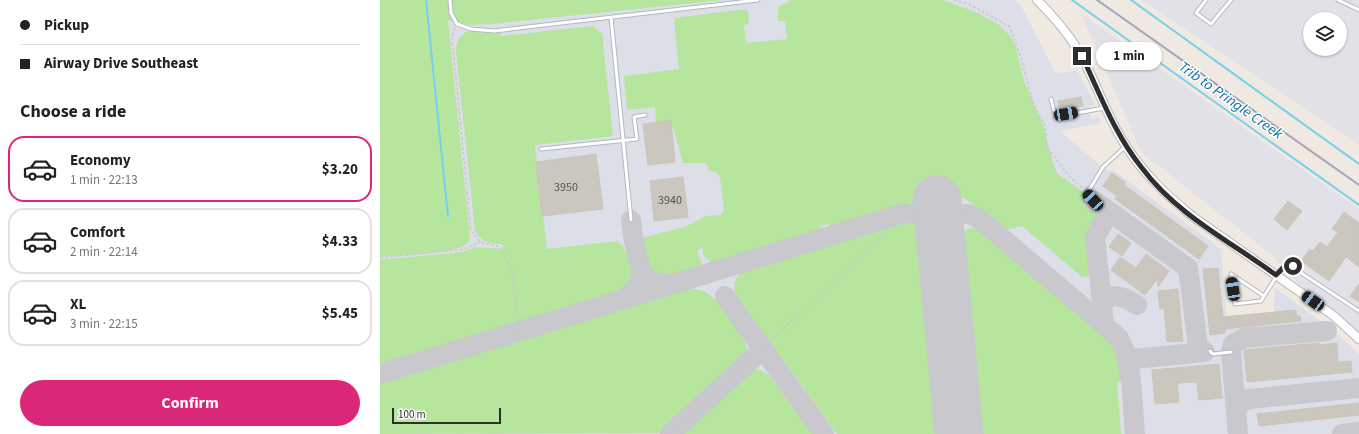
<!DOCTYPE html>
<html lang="en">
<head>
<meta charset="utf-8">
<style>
	:root { --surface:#fff; --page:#f6f6f6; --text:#222; --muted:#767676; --line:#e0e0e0; --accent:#db2777 }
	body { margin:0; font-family:"Source Sans 3",sans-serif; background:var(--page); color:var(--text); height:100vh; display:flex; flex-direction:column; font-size:15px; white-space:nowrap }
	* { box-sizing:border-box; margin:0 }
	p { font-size:13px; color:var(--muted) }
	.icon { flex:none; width:22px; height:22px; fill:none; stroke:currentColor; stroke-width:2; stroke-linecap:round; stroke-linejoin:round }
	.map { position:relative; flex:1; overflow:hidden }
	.sheet { display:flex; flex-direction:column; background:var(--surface); width:380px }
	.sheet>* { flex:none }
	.top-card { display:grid; align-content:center; height:88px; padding:0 20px; background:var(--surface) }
	.buttons { position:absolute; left:923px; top:12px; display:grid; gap:8px }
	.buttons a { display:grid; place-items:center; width:44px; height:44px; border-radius:50%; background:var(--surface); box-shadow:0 1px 3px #0004; font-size:20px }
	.scale { position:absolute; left:12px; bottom:10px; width:109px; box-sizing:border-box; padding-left:4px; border:2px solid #2e2e2e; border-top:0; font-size:11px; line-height:14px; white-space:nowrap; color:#2e2e2e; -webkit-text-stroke:3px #fff; paint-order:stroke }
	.end { position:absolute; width:18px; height:18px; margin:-9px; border:5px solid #2e2e2e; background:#fff; box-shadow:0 0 0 2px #fff }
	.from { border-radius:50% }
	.bubble { position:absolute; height:28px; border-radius:14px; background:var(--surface); box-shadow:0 1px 3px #0004; font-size:13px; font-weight:700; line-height:28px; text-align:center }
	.car { position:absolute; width:12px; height:24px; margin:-12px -6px; border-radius:5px; box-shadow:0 0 3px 1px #0007; background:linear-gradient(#222 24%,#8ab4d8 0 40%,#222 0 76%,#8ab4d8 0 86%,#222 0) }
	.top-card b { display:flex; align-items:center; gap:14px; height:38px; font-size:15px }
	.top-card b+b { border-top:1px solid var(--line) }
	.top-card i { width:10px; height:10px; background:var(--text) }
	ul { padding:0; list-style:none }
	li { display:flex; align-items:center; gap:12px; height:66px; margin:0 8px 6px; padding:0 12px; border:2px solid var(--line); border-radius:16px }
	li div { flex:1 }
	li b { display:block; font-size:15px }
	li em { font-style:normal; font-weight:700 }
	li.current { border-color:var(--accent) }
	li>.icon { width:36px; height:36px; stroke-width:1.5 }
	h2 { padding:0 20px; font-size:18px; line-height:48px }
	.primary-button { display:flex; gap:8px; margin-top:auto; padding:8px 20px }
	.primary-button a { flex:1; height:46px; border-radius:24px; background:var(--accent); color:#fff; font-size:16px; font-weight:700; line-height:46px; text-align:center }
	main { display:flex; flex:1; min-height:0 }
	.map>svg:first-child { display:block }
</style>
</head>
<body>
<main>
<section class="sheet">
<div class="top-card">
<b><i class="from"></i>Pickup</b>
<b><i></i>Airway Drive Southeast</b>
</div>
<h2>Choose a ride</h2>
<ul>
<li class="current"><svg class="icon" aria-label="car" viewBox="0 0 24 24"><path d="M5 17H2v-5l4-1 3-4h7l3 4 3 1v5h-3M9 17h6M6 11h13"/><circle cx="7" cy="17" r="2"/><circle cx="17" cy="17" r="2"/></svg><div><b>Economy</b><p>1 min · 22:13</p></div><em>$3.20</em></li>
<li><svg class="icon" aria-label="car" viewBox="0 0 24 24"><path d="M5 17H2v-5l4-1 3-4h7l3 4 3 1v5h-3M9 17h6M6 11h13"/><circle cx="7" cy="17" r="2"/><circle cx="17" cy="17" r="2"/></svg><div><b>Comfort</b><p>2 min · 22:14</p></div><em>$4.33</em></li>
<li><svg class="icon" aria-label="car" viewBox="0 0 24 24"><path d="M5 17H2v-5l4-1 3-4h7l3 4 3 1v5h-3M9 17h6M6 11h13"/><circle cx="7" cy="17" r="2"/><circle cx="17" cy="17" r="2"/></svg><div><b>XL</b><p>3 min · 22:15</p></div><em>$5.45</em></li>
</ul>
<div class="primary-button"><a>Confirm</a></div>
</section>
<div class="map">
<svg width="979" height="434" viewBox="0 0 979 434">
	<rect width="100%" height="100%" fill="#efe9e1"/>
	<path fill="#e3e1e8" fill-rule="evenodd" d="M761,0H979V144ZM930,19H960V49H930Z
		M701,13L979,209V347L892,255L761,152Z"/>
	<path fill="#dcdee8" d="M0,0H634L640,4L676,74L697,70L715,105L709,106L711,119L720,118L721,123L680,131L726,170L734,171L841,249L846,316L894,312L895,288L952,329L979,354V434H0Z"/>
	<path fill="#b6e59e" d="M0,0H343L112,24L92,25L68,21L90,237C89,241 88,244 83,246C68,254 19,255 0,257Z
		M411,0H563L598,13L618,24L631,37L635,45L644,81L663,126L674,167L678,174L703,192L709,202L721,214V218C700,242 719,253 713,273L706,277L701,276L642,226L626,230L584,198H579L533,202L452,226L448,224L440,226L439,230L331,263L323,254V247L317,251L323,266C283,278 271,289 261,238L305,227L326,216L341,215L344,210L340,177L336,172L329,171L326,163H303L291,121L276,122L275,107L247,110L244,76L299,69L294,18L366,9L368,11L369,24L364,25L366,43L407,39L405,21H398V7Z
		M213,26L222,34L233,136L155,145L167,249L237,241C246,247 256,271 252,281C249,287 245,289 240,292L0,365V260L82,252L95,247L123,249L122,244C108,244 103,243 95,231L76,52C76,25 100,30 119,29L121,36Z
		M526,223C537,224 540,228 543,238L561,434H457L356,295C352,285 355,279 362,271Z
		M590,228H595L600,231L730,341C739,354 740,367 741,382H737L741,434H595L578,242L581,233Z
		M306,289C315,288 323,290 330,295C340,302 366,337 367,349L361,361L283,433L0,434V383Z
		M378,369L389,375L433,434H300L365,373Z"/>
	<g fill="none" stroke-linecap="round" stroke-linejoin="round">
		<path stroke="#75cff0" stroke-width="2" d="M46,0L68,216
			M692,0L979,205
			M751,0L979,164"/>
		<path stroke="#c9c8cc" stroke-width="20" d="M713,200L808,268L818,347L816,351L812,353
			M251,220L253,237L261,270
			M345,296L444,434
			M244,298C256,292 261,283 261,270C268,281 276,284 290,284
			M722,313C723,288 744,296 757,305
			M724,323L715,237L726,218L735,215
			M748,367L750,362L754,359L825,352
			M0,374L521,214C538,210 550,222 560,234C572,215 583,206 603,222L738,337C754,362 752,405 755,434
			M856,413L860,403L869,399L979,388
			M290,434L383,349
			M858,434L851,352L853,344L864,338L947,331
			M962,434L979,432"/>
		<path stroke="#c9c8cc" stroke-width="49" d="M557,200L579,434"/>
	</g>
	<path fill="#cbc7bf" stroke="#cbc5ba" d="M701,97L703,106L690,108V106L679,107L678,101Z
		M291,120L295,162L268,165L263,124Z
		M216,154L223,209L162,216L156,162Z
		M732,173L745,182L744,185L828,246L819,259L735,199L737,196L723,186Z
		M303,177L308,217L274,221L270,181Z
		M908,201L922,211L907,230L894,219Z
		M964,212L979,223V267L966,257L949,281L921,261L930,249L933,251L940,242L947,247L958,232L952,229Z
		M738,234L751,243L742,256L729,247Z
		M766,254L789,271L778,287L777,279L765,295L731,270L740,257L756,268Z
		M838,268L843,317L916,310V316H920L921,321L845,329V333L830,335L823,269Z
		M979,284V302L970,296Z
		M798,289L803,341L787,342L784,308L780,309L778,291Z
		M939,343V345L957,343L958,362L971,361L972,372L867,382L864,350Z
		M839,364L842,398L819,400L817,382L797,383L799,402L775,404L772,370Z
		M979,403V415L879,426L877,414Z"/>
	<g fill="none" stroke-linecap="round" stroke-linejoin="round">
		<g stroke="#b4b7c1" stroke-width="5">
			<path id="service" d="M70,0L71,13L77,24L91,29L114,31L378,0
				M826,0L816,13L831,24L851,0
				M958,0L979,10
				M231,17L251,220
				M671,99L674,111L686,115L724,108
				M161,149L257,139L254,117L265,115
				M713,200L706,192L711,187L723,167L746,146
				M884,296L851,274L855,304L881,301L901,269L909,265L979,311
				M830,351L833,354L851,352"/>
		</g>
		<g stroke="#b4b7c1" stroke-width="10">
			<path id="tertiary" d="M657,0C674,17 690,35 702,57C717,85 727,116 744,143C762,172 785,194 812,216L954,316L979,339"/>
		</g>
		<path stroke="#c9c9c9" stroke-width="1.5" stroke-dasharray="3 2" stroke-linecap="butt" d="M574,0L589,4L630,27L642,62L653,103L665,126L667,147L689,176L703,189
			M75,28L72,37L91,231L100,242L120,247L132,271L139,331
			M0,258L84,249L100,242
			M290,434L503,236"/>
		<use href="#service" stroke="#fff" stroke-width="3"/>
		<use href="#tertiary" stroke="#fff" stroke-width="8"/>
		<path stroke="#a3a6b8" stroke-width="2" d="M717,0L979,185"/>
	</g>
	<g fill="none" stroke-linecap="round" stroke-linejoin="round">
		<path stroke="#2e2e2e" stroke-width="5" d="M702,56C720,94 735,135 762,168C796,214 851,242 896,275L906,265L913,266"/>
	</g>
	<g text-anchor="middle" stroke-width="3" stroke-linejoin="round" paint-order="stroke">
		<g font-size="12" fill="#555452">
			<text x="186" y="191">3950</text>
			<text x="290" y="204">3940</text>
		</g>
		<g font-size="15" font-style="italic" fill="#0d6fa3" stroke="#fff">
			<text transform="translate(851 100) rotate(35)" y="5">Trib to Pringle Creek</text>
		</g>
	</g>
</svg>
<div class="buttons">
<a><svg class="icon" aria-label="layers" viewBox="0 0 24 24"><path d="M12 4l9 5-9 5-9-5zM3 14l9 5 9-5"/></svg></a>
</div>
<div class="scale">100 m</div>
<i class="end from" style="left:913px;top:266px"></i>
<i class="end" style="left:702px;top:56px"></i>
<div class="bubble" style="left:716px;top:42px;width:66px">1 min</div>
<i class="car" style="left:686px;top:114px;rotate:80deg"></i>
<i class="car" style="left:713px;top:200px;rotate:317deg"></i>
<i class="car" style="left:853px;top:289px;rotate:351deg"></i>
<i class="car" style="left:933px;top:301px;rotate:305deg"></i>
</div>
</main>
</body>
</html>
